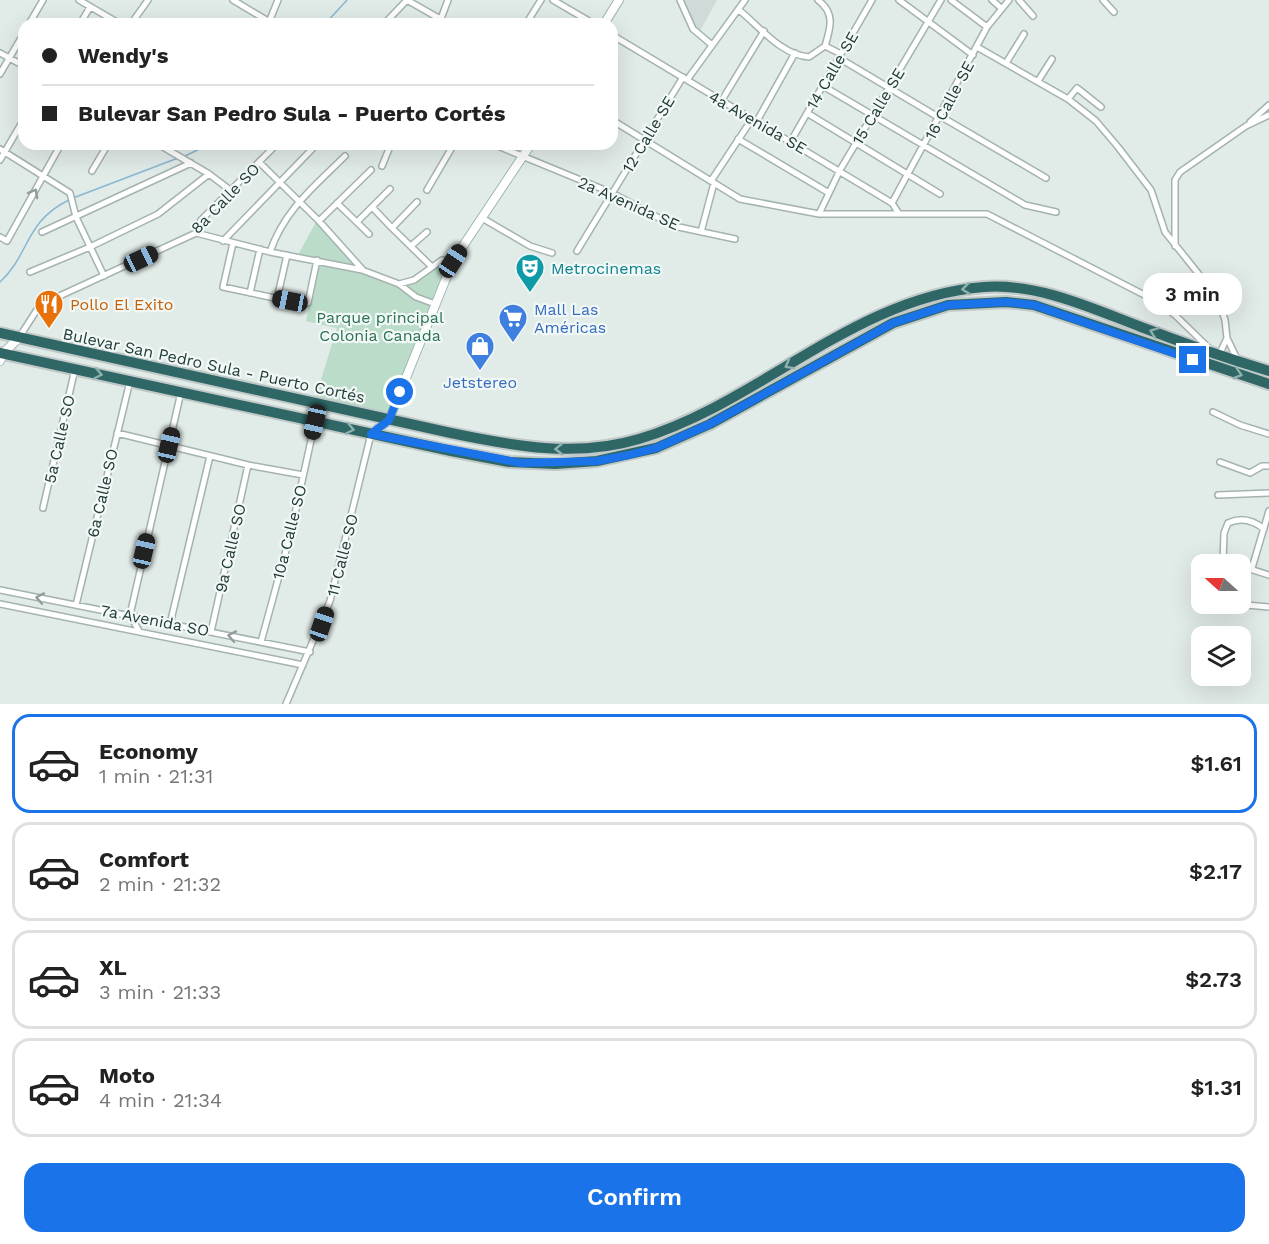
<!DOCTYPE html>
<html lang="en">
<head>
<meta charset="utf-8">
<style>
	:root { --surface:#fff; --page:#f6f6f6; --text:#222; --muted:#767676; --line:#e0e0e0; --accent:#1a73e8 }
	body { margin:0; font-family:"Work Sans",sans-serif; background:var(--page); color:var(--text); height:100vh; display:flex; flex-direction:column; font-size:22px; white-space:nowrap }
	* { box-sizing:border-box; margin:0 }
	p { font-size:20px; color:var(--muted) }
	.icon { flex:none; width:33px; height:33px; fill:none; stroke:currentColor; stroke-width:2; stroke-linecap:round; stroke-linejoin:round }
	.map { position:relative; height:704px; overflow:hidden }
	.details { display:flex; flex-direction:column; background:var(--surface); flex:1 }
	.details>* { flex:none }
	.guide { position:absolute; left:18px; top:18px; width:600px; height:132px; border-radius:18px; box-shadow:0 6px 24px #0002; display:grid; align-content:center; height:132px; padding:0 24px; background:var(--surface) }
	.needle { width:39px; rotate:291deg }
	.tools { position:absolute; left:1191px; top:554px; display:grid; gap:12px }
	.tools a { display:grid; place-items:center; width:60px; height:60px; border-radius:12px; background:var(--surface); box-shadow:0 6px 24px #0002; font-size:30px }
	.end { position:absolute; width:27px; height:27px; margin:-14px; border:8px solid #1a73e8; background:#fff; box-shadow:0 0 0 3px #fff }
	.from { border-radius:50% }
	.bubble { position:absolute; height:42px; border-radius:18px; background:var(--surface); box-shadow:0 6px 24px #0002; font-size:20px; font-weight:600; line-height:42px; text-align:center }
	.car { position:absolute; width:18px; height:36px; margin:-18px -9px; border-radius:8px; box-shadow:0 0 4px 2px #0007; background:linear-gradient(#222 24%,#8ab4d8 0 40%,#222 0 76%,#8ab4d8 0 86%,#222 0) }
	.guide b { display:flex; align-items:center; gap:21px; height:57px; font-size:22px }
	.guide b+b { border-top:2px solid var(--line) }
	.guide i { width:15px; height:15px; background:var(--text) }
	ul { padding:10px 0 0; list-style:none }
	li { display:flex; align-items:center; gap:18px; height:99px; margin:0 12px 9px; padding:0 12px; border:3px solid var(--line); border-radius:18px }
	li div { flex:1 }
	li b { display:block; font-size:22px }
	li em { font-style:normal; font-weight:600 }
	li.current { border-color:var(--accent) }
	li>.icon { width:54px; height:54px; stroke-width:1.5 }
	.primary-button { display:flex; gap:12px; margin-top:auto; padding:12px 24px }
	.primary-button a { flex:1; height:69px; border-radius:18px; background:var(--accent); color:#fff; font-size:24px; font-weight:600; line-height:69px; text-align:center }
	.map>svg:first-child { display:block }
</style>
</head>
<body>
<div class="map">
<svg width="1269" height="704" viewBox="0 0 1269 704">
	<rect width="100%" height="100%" fill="#e1ebe8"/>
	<path fill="#cfdbd8" d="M684,0H717L700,31L694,23Z"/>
	<path fill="#badcc9" d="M316,222L359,267L298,255Z
		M442,260L453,261L391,414L316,396L337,328L306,321L318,262L363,271L398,286L415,281Z"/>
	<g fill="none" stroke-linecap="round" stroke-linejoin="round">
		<path stroke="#89b7cf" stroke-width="1.5" d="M325,24L347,0
			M183,157L210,144
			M73,198L178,158
			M0,282C29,256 25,221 69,200"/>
		<g stroke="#a4b3b0" stroke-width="8">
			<path id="street" d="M79,0L120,24
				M233,0L273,24
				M407,0L449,24
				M553,0L594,24
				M680,0L693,29L712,45
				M818,0C835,13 831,27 825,46
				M899,0L973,55
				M951,0L987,27
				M992,0L1001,8
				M1019,0L1033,16
				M1103,0L1114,12
				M739,10C759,26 781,55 809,57L825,46L841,54
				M269,22L278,0
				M29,24L43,0
				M80,24L90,7
				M131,24L148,0
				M384,24L407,0
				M439,24L448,0
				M526,24L541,0
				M612,35L892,203L899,214
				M977,47L1068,99L1096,121L1118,147L1151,190L1165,232L1217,297L1225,320L1227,338L1238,361
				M0,53L24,66
				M839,58L938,117
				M1006,63L1024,34
				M0,74L24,33
				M687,80L745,0
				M1038,81L1052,59
				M823,86L1025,205L1056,212
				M1068,99L1077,88L1101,107
				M722,100L764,31
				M807,113L940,194
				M940,116L1046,178
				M612,120L740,199L819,214H987L1156,301L1175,315L1212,351
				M757,121L795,53
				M1250,122L1269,105
				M738,139L829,193
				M791,141L872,0
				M158,144L209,174L230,190
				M493,144L612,193L674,226L735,239
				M0,149L70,193L76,217L104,276
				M0,160L24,119
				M259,162L319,221L362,269
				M382,166L391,144
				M92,171L108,144
				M711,181L752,119
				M427,190L454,144
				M417,202L392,228L432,267
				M337,203L369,234
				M892,203L987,27L1009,0
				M372,207L392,228
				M819,214L840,170L941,0
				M482,218L530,246L552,253
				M319,221L371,170
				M358,221L390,189
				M42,232L191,163
				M701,232L714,183
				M196,233L270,252L362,270L399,284L416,297L435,304
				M0,237L7,241L61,144
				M223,241L317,144
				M233,243L223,287L303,304L308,303L317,260
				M411,246L427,232
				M1175,246V180L1180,172L1246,126L1269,115
				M577,251L683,77
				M270,252C284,210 315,186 345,156
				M30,272L90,247L158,214L209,174
				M399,284L414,280L442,260L453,261
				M250,293L260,249
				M277,299L287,255
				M20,336L40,305L196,233L201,220L277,144
				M1219,355L1227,338
				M1213,412L1240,425L1269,434
				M117,433L248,465L303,475
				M1220,462L1250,473L1262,466H1269
				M1218,495L1269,493
				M43,508L75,369
				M1223,564L1224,533L1228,523C1241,517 1253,520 1264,529
				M1229,564H1234
				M1240,566L1269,575
				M1252,568L1269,511
				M0,590L310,652
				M1224,603L1269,607
				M0,604L303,665
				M76,605L130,381
				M170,624L210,456
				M139,631L130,615L181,392
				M211,632L248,465
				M261,642L291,532L315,422
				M286,704L330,601L371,434"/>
		</g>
		<g stroke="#9fb7b3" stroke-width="10">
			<path id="secondary" d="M604,24L619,0
				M0,361L3,353L19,338
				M371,434L389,420L453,261L531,144"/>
		</g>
		<g stroke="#c1c8c8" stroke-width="14">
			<path id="highway" d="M0,333L451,433C513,446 576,458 639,439C760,403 854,297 984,287C1038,283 1091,308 1141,327C1183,343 1226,358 1269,371
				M0,353L451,451L509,462L555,464L597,461L656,448L710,424L893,323L948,305L1006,302L1034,305L1269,384"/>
		</g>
		<use href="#street" stroke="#fff" stroke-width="5"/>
		<use href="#secondary" stroke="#fff" stroke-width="8"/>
		<use href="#highway" stroke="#2e6766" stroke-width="10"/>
	</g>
	<defs><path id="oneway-chevron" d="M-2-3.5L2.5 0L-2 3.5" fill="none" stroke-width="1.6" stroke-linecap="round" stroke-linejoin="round" transform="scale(1.5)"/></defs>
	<g stroke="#909d9c">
		<use href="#oneway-chevron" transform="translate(34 193) rotate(-61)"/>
		<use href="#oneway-chevron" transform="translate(40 598) rotate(-169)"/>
		<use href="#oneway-chevron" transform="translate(232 636) rotate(-169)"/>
	</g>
	<g stroke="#90b0ae">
		<use href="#oneway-chevron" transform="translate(966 289) rotate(173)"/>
		<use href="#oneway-chevron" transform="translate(1154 332) rotate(-160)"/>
		<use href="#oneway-chevron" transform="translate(789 365) rotate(151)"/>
		<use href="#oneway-chevron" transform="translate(98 374) rotate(12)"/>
		<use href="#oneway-chevron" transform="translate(1238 374) rotate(17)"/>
		<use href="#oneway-chevron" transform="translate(350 429) rotate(12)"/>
		<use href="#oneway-chevron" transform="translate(559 449) rotate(179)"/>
	</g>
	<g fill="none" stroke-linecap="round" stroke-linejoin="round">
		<path stroke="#1a73e8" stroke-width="8" d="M400,392L389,420L371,434L521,463L597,461L629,455L656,448L710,424L893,323L948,305L1006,302L1034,305L1193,360"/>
	</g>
	<defs>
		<g id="theatre-pin" transform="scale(1.5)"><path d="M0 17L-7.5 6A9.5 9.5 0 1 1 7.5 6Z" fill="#0f9aa8" stroke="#f1f8f6"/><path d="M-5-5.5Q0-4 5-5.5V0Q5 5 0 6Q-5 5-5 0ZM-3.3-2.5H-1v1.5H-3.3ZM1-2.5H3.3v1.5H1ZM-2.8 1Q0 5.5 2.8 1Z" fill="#fff"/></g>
		<g id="restaurant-pin" transform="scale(1.5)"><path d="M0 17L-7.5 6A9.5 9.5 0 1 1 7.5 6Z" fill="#e8710a" stroke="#f1f8f6"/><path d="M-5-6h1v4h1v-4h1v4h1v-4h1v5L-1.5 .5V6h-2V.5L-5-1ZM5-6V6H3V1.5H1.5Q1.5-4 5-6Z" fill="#fff"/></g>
		<g id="supermarket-pin" transform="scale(1.5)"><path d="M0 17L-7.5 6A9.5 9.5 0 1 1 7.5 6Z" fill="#3f7fe0" stroke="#f1f8f6"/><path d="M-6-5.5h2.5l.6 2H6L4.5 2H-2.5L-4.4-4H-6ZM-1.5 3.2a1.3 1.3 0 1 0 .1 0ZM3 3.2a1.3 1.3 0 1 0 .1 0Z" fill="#fff"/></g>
		<g id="shop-pin" transform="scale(1.5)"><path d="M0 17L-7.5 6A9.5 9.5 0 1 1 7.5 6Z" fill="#3f7fe0" stroke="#f1f8f6"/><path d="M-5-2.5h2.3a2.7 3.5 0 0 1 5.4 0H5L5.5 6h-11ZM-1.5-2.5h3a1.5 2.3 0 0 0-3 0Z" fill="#fff"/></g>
	</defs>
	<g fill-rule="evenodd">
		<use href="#theatre-pin" x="530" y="268"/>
		<use href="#restaurant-pin" x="49" y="304"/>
		<use href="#supermarket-pin" x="513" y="318"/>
		<use href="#shop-pin" x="480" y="346"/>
	</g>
	<g text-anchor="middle" stroke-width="4.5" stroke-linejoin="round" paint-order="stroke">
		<g font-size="16" fill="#213b39" stroke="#f1f8f6">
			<text transform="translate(832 70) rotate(-60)" y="6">14 Calle SE</text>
			<text transform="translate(949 100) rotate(-62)" y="6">16 Calle SE</text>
			<text transform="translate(878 106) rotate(-59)" y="6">15 Calle SE</text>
			<text transform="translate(758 122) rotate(30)" y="6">4a Avenida SE</text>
			<text transform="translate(648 134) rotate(-59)" y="6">12 Calle SE</text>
			<text transform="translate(225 198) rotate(-46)" y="6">8a Calle SO</text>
			<text transform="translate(629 203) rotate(24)" y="6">2a Avenida SE</text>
			<text transform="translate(214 365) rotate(12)" y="6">Bulevar San Pedro Sula - Puerto Cortés</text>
			<text transform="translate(59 439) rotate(-77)" y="6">5a Calle SO</text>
			<text transform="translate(102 493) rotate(-77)" y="6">6a Calle SO</text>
			<text transform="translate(289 532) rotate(-76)" y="6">10a Calle SO</text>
			<text transform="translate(230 548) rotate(-77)" y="6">9a Calle SO</text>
			<text transform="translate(342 555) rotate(-76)" y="6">11 Calle SO</text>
			<text transform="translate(155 620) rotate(11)" y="6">7a Avenida SO</text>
		</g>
		<g font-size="16" fill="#0d838f" stroke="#f1f8f6" text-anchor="start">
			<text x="551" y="274">Metrocinemas</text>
		</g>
		<g font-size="16" fill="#c56008" stroke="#f1f8f6" text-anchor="start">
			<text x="70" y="310">Pollo El Exito</text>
		</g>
		<g font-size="16" fill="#366cbe" stroke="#f1f8f6" text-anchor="start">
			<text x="534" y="315">Mall Las<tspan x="534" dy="18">Américas</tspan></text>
			<text x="480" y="388" text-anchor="middle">Jetstereo</text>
		</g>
		<g font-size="16" fill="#2c7154" stroke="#f1f8f6">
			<text x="380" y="323">Parque principal<tspan x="380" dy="18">Colonia Canada</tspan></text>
		</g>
	</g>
</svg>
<div class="tools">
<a><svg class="needle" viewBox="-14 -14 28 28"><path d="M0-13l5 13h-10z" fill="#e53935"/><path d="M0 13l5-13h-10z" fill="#767676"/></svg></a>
<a><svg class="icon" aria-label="layers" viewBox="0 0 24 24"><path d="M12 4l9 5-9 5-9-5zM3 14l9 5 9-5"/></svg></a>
</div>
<i class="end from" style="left:400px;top:392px"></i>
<i class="end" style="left:1193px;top:360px"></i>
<div class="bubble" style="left:1143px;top:273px;width:99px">3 min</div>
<i class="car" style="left:141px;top:259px;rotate:65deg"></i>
<i class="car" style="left:453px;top:261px;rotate:33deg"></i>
<i class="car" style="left:290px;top:301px;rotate:281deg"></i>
<i class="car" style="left:315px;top:422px;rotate:193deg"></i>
<i class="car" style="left:169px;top:445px;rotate:13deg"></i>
<i class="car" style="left:144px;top:551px;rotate:13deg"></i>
<i class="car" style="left:322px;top:624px;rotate:19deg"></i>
<div class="guide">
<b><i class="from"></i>Wendy's</b>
<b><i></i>Bulevar San Pedro Sula - Puerto Cortés</b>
</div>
</div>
<section class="details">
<ul>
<li class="current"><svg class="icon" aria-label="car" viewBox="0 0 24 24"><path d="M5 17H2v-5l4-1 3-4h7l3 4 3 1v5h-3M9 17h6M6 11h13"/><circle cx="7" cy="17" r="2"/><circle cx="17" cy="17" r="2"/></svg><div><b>Economy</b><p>1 min · 21:31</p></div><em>$1.61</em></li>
<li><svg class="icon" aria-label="car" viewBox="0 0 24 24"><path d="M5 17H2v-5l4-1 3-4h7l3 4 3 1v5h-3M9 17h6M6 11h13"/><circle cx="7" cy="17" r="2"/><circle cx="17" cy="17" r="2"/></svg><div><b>Comfort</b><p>2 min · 21:32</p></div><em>$2.17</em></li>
<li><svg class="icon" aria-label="car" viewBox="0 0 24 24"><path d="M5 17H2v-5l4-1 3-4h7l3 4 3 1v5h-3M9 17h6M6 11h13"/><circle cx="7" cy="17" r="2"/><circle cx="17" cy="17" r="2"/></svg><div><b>XL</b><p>3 min · 21:33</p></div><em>$2.73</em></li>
<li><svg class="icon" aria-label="car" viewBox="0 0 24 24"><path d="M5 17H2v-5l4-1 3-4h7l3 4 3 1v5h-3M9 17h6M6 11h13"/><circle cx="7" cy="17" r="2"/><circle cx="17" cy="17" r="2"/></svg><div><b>Moto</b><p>4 min · 21:34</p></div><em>$1.31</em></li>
</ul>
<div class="primary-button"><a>Confirm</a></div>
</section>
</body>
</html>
